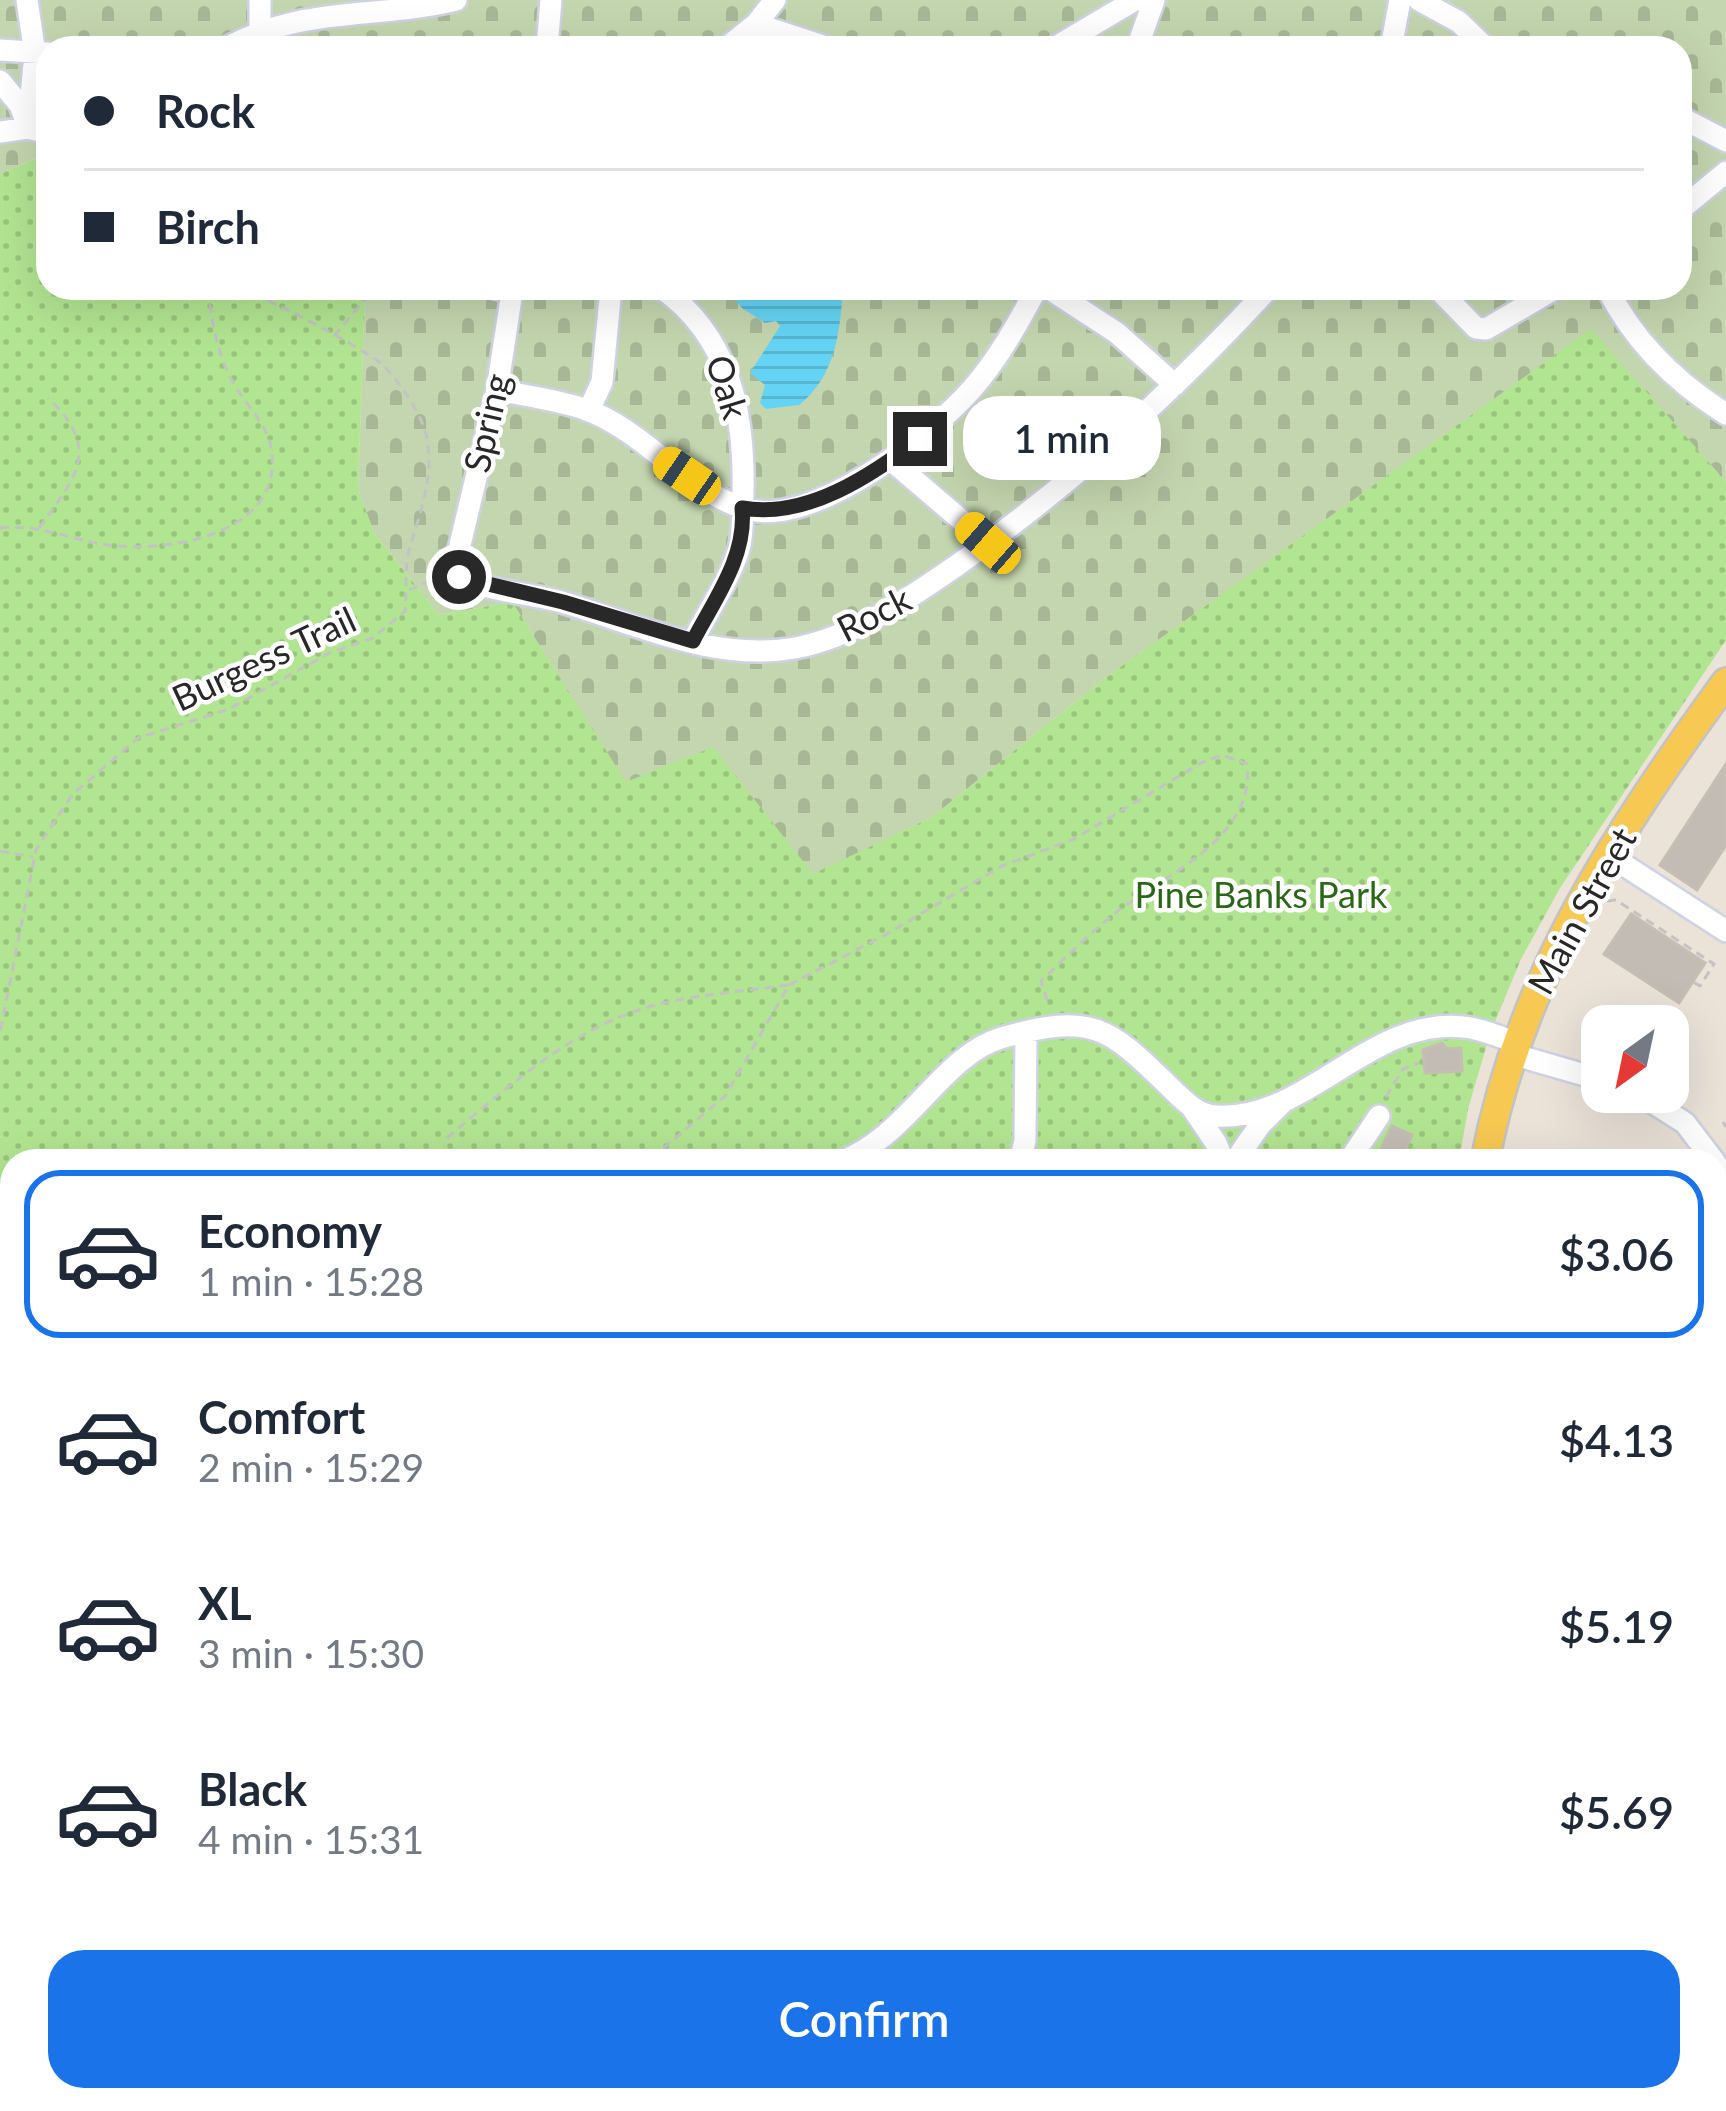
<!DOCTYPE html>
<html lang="en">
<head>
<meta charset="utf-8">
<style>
	:root { --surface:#fff; --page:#f6f6f7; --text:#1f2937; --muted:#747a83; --line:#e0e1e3; --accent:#1a73e8 }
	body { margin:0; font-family:Lato,sans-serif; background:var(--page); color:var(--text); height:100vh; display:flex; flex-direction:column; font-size:45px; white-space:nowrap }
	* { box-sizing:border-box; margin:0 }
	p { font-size:39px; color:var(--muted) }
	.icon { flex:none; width:66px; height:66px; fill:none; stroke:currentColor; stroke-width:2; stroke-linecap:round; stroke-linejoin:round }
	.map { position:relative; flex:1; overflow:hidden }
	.drawer { position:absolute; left:0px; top:1149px; width:1728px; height:963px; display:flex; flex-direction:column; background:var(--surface); border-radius:36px 36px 0 0; box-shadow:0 12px 48px #0002 }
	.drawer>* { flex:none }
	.top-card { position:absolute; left:36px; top:36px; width:1656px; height:264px; border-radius:36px; box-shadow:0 12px 48px #0002; display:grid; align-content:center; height:264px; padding:0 48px; background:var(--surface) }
	.needle { width:78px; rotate:213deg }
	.buttons { position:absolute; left:1581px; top:1005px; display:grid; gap:24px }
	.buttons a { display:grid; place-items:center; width:108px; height:108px; border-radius:24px; background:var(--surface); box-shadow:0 12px 48px #0002; font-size:60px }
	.end { position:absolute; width:54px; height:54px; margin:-27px; border:15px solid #282828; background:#fff; box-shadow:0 0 0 6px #fff }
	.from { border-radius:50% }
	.bubble { position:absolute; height:84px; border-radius:36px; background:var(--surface); box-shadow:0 12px 48px #0002; font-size:39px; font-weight:600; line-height:84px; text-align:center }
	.car { position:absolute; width:36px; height:72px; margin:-36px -18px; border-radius:15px; box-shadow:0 0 9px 3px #0007; background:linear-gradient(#f5c518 24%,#345 0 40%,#f5c518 0 76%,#345 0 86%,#f5c518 0) }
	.top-card b { display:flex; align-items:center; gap:42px; height:114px; font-size:45px }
	.top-card b+b { border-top:3px solid var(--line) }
	.top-card i { width:30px; height:30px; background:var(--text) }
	ul { padding:21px 0 0; list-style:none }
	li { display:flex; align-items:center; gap:36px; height:168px; margin:0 24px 18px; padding:0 24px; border:6px solid transparent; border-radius:36px }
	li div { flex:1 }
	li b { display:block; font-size:45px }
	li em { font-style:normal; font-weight:600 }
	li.selected { border-color:var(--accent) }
	li>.icon { width:108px; height:108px; stroke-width:1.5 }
	.button { display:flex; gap:24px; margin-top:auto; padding:24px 48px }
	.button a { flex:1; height:138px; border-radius:36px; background:var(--accent); color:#fff; font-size:48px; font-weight:600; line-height:138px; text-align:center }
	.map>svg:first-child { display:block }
</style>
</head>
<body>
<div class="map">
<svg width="1726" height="2111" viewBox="0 0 1726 2111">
	<defs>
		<pattern id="cemetery-stones" width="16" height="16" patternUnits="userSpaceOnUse" patternTransform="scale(3)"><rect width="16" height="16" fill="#c4d6af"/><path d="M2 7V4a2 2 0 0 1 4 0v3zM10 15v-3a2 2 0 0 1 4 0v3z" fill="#a8b897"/></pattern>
		<pattern id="park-dots" width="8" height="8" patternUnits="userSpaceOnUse" patternTransform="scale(3)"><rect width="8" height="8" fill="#b2e591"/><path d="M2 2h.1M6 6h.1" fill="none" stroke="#99c47d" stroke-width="1.8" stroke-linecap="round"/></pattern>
		<pattern id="water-rules" width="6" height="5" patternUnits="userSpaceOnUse" patternTransform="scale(3)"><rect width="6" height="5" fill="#65d4f4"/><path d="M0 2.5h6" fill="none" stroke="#58b6d1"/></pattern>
	</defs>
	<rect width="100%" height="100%" fill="#ebe2d8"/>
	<path fill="url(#cemetery-stones)" d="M0,0H1726V482L1591,330L1101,681L932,817L813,875L626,783L512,602L439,615L374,533L358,489L365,293L360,288H1680V48H48V158L40,156L0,174Z"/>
	<path fill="url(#park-dots)" d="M41,156L48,158V288H360L365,293L358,489L374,533L439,615L512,602L626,782L713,747L813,874L932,817L1101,681L1591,329L1726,482V640L1560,888L1521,959L1490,1034L1468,1109L1459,1161H12V2100H1061L1055,2111H0V174Z"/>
	<path fill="#c9ed8c" d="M0,1432L12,1440V2100H1049L1044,2111H0Z"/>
	<path fill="url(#water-rules)" d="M725,288H843C840,331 836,376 799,405L766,409L760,403L765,385L750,373L780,326L776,321L765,323L742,308Z"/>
	<path fill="#c3bcb5" stroke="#c6beb2" stroke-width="3" d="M1726,764V845L1697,890L1660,865Z
		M1631,914L1705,963L1679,1003L1604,954Z
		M1442,1043L1447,1049L1461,1048L1462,1071L1425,1073L1423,1050Z
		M1392,1126L1412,1135L1400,1161H1375Z"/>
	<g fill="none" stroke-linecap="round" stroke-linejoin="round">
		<g stroke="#ced2e2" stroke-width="26">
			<path id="minor" d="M27,0L35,54L28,128
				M1419,0L1459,22L1486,48
				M756,24L829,48
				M260,30V0
				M226,48C305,5 373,20 456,0
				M547,48L551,0
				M726,48L756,24L775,0
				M1054,48L1135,0
				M1137,48L1154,0
				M1391,48L1400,0
				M0,50L47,53
				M0,81L20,105L28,127
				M1680,117L1726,141
				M0,132L28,128L48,133
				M1680,210L1726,172
				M495,288L512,292L497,390L454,570L459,577C491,592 531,593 565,603C639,625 715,662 795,648C854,637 908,599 956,566C1070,486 1175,390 1269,288
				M661,288C730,336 745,414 743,494C742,513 744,531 739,549C729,581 708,611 693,641
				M1048,288L1117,333L1175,385
				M1437,288L1476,328L1486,329L1556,288
				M1607,288C1634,342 1675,382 1726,414
				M497,390C526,396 559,400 587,410C644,431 685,489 743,508C811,531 930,436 972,389C999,358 1018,323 1037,288
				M589,410L602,382L611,288
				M891,460L988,543
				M1607,854L1726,931
				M1512,1054L1602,1080
				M1636,1092L1685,1123L1714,1161
				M1193,1109L1216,1143L1223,1161
				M842,1161C907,1137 943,1055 1001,1038C1096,1011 1109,1028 1177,1094C1189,1105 1199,1115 1216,1116C1308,1121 1369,1017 1463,1027C1480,1028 1499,1037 1516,1042
				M1020,1161L1025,1141L1026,1035
				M1235,1161L1260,1125L1281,1104
				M1349,1161L1379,1116
				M1716,1164L1726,1181
				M1716,1424L1726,1427
				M1716,1504L1726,1468
				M6,1962L12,1993
				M1716,2012L1726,2000
				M34,2100L36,2111
				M507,2111L514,2100L527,2111
				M1367,2111L1376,2100
				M1629,2111L1639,2100"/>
		</g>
		<g stroke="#c3c3c3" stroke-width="32">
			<path id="major" d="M1485,1161C1520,976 1617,832 1726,682
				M1076,2111L1083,2100"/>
		</g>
		<path stroke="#c3c3c3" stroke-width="3" stroke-dasharray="9 6" stroke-linecap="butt" d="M334,336L374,288
			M0,528C42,523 77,543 117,546C178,551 286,531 271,447C267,424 245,404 234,384C220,360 214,333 210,305C215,298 221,290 230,288C247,285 373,353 385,367C401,385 422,414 427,438C434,476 421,511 410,546C404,567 407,590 405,611L373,638L331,652L229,709L138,738L72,795L36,850L0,1033
			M39,528C75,478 103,450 48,398
			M409,590L433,579
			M0,851L33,857
			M1607,901L1616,900L1714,964L1700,986L1693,982
			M789,985L885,935L1002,866L1074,839L1201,763L1222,755L1247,764C1256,837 1167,874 1118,911C1091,932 1066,957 1041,981L1049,1006
			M1386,1097L1403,1069L1419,1063
			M1723,1122L1726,1127
			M447,1138C510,1085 577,1024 659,1004C701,994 746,991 789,985L725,1096L660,1151L655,1161
			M0,1447L12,1455
			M1716,1642L1726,1645
			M1716,1811L1726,1817
			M1716,1849L1726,1834
			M1231,2111L1237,2100
			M1489,2111L1498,2100"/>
		<use href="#minor" stroke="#fff" stroke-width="21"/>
		<use href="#major" stroke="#f7c952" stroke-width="27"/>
		<g stroke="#9ba0b3" stroke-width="10">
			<path id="rail" d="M1716,2086L1726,2072
				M1698,2111L1706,2100"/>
		</g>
		<use href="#rail" stroke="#fff" stroke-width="6" stroke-dasharray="18" stroke-linecap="butt"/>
	</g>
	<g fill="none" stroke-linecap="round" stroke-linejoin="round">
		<path stroke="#282828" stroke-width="15" d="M459,577L563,602L693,641C714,600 747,557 742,508C808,519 869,476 920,439"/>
	</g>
	<g text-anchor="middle" stroke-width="9" stroke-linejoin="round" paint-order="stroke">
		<g font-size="36" fill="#282828" stroke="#fff">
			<text transform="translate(727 387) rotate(73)" y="13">Oak</text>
			<text transform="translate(487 423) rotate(-77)" y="13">Spring</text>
			<text transform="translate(874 614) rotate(-27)" y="13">Rock</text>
			<text transform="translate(264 659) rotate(-25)" y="13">Burgess Trail</text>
			<text transform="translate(1582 911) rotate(-61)" y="13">Main Street</text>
		</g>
		<g font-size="36" fill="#2a6716" stroke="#fff">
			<text x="1261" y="908">Pine Banks Park</text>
		</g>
	</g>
</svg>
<div class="buttons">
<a><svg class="needle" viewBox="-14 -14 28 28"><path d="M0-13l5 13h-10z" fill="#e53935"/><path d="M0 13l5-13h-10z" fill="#747a83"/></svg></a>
</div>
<i class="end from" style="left:459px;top:577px"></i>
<i class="end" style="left:920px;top:439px"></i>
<div class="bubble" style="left:963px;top:396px;width:198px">1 min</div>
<i class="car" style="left:687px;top:476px;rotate:304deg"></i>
<i class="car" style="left:988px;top:543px;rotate:311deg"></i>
<div class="top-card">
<b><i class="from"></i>Rock</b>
<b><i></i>Birch</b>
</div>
<section class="drawer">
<ul>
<li class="selected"><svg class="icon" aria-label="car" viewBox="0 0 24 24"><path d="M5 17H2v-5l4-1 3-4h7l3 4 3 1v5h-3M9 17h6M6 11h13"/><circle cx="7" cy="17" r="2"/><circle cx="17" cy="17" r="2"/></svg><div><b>Economy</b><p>1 min · 15:28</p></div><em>$3.06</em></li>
<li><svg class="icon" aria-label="car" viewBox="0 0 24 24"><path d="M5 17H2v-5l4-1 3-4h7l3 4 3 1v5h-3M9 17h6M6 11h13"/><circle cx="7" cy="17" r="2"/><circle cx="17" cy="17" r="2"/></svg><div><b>Comfort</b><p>2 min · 15:29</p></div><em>$4.13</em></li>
<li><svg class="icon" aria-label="car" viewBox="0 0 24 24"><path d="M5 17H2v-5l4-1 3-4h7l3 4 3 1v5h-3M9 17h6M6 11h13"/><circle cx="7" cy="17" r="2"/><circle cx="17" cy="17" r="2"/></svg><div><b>XL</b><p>3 min · 15:30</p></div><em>$5.19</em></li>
<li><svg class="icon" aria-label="car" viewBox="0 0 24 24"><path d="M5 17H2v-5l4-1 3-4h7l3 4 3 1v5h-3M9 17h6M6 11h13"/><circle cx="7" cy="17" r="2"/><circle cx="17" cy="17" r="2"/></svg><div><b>Black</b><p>4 min · 15:31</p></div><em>$5.69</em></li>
</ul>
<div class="button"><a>Confirm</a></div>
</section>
</div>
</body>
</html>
